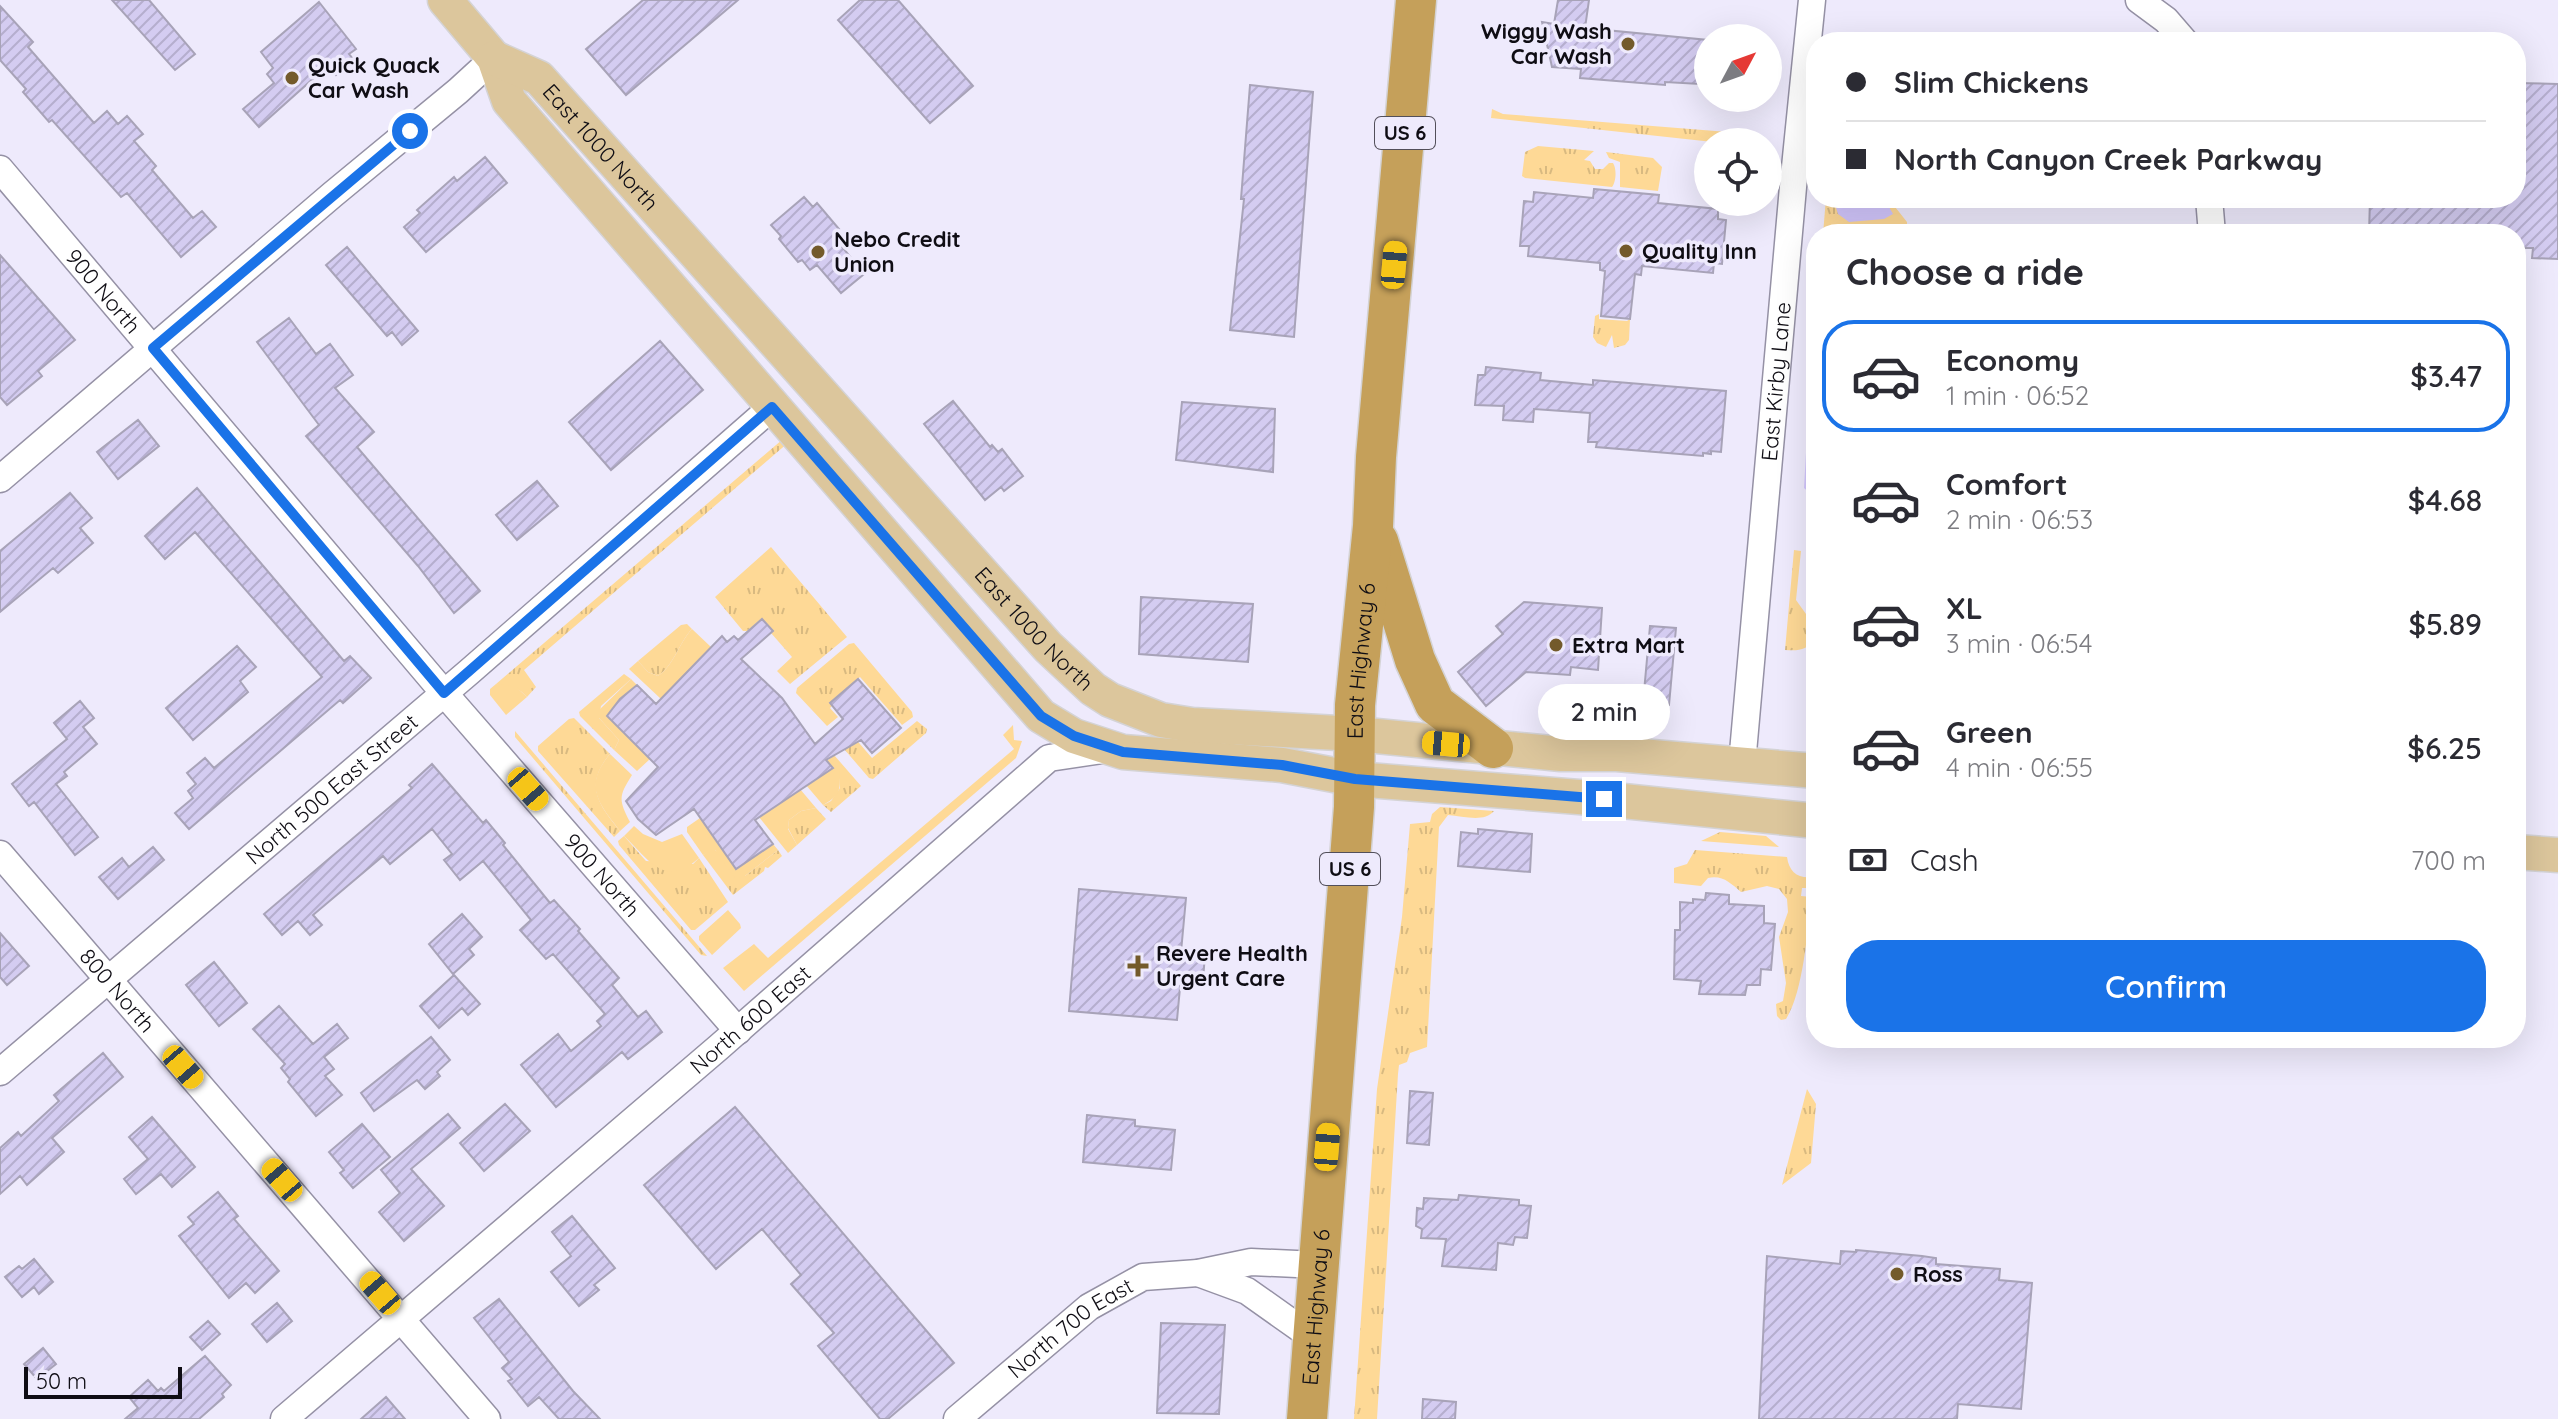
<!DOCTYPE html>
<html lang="en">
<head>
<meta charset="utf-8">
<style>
	:root { --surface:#fff; --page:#f2f2f3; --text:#2b2b33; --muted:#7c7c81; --line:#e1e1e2; --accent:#1a73e8 }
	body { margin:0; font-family:Quicksand,sans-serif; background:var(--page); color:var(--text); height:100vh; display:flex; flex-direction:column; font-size:30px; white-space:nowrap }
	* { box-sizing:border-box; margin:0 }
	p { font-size:26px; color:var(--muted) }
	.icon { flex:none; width:44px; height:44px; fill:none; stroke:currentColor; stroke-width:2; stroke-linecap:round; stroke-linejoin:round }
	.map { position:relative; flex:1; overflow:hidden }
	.panel { position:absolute; left:1806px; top:224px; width:720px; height:824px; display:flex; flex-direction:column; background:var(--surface); border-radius:32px; box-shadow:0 8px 32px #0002 }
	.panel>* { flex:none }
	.guide { position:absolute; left:1806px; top:32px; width:720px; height:176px; border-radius:32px; box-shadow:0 8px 32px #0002; display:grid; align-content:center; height:176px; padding:0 40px; background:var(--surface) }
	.needle { width:52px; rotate:49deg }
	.fabs { position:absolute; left:1694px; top:24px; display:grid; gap:16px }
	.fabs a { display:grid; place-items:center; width:88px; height:88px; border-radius:50%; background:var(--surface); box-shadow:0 8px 32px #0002; font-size:40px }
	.scale { position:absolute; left:24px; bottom:20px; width:158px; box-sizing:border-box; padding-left:8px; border:4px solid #0f0d14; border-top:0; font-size:22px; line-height:28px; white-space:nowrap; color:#0f0d14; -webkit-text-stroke:6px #eeeafc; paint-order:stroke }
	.end { position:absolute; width:36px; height:36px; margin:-18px; border:10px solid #1a73e8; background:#fff; box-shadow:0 0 0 4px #fff }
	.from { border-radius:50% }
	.bubble { position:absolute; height:56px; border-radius:28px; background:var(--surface); box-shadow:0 8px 32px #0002; font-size:26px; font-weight:600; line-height:56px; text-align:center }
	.car { position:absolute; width:24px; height:48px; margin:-24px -12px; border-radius:10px; box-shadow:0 0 6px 2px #0007; background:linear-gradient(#f5c518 24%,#345 0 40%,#f5c518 0 76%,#345 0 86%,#f5c518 0) }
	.guide b { display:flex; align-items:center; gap:28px; height:76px; font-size:30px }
	.guide b+b { border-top:2px solid var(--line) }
	.guide i { width:20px; height:20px; background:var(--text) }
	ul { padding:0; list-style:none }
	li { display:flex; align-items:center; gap:24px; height:112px; margin:0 16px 12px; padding:0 24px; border:4px solid transparent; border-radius:32px }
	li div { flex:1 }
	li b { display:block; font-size:30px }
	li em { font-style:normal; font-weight:600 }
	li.current { border-color:var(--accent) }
	li>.icon { width:72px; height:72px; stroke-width:1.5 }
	h2 { padding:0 40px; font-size:36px; line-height:96px }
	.pay { display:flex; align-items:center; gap:20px; height:88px; padding:0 40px; font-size:30px }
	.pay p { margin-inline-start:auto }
	.primary-button { display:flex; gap:16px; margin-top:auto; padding:16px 40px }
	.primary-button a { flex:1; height:92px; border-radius:32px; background:var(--accent); color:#fff; font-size:32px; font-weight:600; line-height:92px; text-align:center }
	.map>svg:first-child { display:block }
</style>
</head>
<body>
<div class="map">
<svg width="2558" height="1419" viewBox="0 0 2558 1419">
	<defs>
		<pattern id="grass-tufts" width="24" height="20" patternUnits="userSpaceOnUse" patternTransform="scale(2)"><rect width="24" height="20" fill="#fed996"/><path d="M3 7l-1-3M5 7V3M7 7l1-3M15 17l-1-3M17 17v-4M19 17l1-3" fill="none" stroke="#d8b980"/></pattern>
		<pattern id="building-hatch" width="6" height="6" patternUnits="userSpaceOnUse" patternTransform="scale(2)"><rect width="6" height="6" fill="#d4ccf1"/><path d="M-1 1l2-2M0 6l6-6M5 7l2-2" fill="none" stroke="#b5aece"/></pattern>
	</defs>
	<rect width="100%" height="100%" fill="#eeeafc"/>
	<path fill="url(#grass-tufts)" d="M1492,109L1503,114L1753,134L1754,142H1749V138L1738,136L1737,142H1713L1491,118Z
		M1538,146L1594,151L1584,160L1590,161L1595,169H1603L1609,163H1613C1617,169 1616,182 1612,187L1525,178L1522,176L1525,152Z
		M1606,152L1653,158L1662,167L1658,191L1620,187V162L1609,158Z
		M1826,198H1888L1907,222V226L1823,234Z
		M1599,314V319L1627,321L1630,319L1629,340L1625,345L1614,348L1612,335L1606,347L1597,343L1593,337L1595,316Z
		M783,439L789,442L524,670L536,687L527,697C513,682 509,691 496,684Z
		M771,547L847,637L790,684L777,671L792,657L771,633L772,630L761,619L747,631H743L715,597Z
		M1794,550L1801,551L1796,600L1816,628V639C1806,650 1800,651 1785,650Z
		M687,624L692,629C678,644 675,664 658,676L648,672L638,661L681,625Z
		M854,643L912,712L913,717L902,725L860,677L830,703L832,706L830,708L838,717L827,726L796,693L797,688L849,644Z
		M624,674L631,679L601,706L599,718L619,740L614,750L580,716L579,712Z
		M574,718L610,754C584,785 598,804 620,831L614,837L538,751V746L569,719Z
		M917,721L927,729L926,733L873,779L869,778L832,735L841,722L872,758Z
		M515,731L707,956L701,955L515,737Z
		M841,763L861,786L831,812L823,805L831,801L840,788L838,768Z
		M1440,807L1494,811C1484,823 1463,816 1448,815L1439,827L1427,1047L1410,1053L1407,1062L1399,1065L1398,1074L1377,1419H1354L1377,1089L1402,917L1410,824L1430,822L1432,814Z
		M816,808L826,819L797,845L788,828L789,820L801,811Z
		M1720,832L1766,836L1779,847L1701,841Z
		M624,836L646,861L693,864L699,858L728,902L695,930H691L619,845L618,841Z
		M711,850H715L745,876L778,850L782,856L768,868L765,867L764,871L733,895L703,855Z
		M1695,850L1787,857C1789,872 1798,879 1813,877L1812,888H1802L1801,896L1811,897C1808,930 1803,993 1786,1019L1781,1020L1777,1016L1776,1004L1783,1001L1786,983L1779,937L1788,912L1787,899L1779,889L1767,886L1741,892C1730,883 1723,875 1708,878L1701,886L1674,883V868L1687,864Z
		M1807,1089L1816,1104L1811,1163L1782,1185Z"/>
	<path fill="#fed996" d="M692,629L711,647L661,699L629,669L638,661L648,672L658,676C675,664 678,644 692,629Z
		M631,679L637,685L620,699L650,759L637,771L614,750L619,740L599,718V710Z
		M496,684L515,686L527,697L506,715L490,695V689Z
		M1013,725L1014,740L1022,741L1016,758L744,991L723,968L754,944L768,958L1014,749L1003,735Z
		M610,754L632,775C619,796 618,799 630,822L620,831C598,803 583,786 610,754Z
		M834,755L841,763C836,783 848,792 823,805L806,785L833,768L827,761Z
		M800,789L816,808L801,811L789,820L788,829L797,845L788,853L759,817Z
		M700,818L773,844L778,850L745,876L735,878L715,850L703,855L687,832V827Z
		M634,826L643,834L662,842L682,834L699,858C664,890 648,858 624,836Z
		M728,910L740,924L741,928L712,955L699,940V936Z"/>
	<path fill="#d2c6fc" d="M1833,198H1884L1893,214L1884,219L1849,222L1838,214Z
		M1812,431L1816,432V495H1812L1804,488L1807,435Z"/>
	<path fill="url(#building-hatch)" stroke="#a8a3b8" stroke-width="2" d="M112,0H149L195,54L175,70Z
		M643,0H738L626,95L586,49Z
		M860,0H898L973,86L930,123L838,20Z
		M1558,0H1589L1585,28L1708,40V72L1701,71L1700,84L1665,82V85L1580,78L1581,69L1552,67L1542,22L1554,24Z
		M319,2L356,49L349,54L353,59L336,75L332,70L328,73L324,69L259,127L243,109L274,83L267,74L273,68L261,52Z
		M0,6L33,42L28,47L94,123L107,111L118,124L127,116L143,134L134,141L156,166L152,170L193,218L202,211L216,227L181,257L127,193L121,197L52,120L49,122L23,92L26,89L0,60Z
		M2516,83L2558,84V259L2532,258L2533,248H2516V234H2369L2370,198H2516Z
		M1250,85L1313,92L1294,337L1230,330L1244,199H1241Z
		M485,157L507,183L426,252L404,227L420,213L417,210L454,177L457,181Z
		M1594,189L1659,195L1658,203L1718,209V219L1726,220L1722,264L1714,263L1713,273L1642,266L1641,275L1635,274L1630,319L1601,316L1605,271L1600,270V263L1528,256L1529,246H1520L1524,201L1533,202L1534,192L1593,198Z
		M804,197L813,207L817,203L839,229L835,233L842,241L839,243L864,274L841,293L817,265L810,270L802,260L798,262L779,239L781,236L771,225Z
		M347,247L418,331L402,345L392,332L387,336L326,265Z
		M0,255L75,340L38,371L42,376L7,405L0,397Z
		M289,318L316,354L330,344L353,375L335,388L374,432L357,447L480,591L454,613L418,566L306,436L319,425L257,342Z
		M660,341L703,390L611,470L569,422Z
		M1486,367L1541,373L1540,380L1593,385V380L1726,391L1721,452L1711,451V454L1703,453V456L1596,447L1597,442H1588L1590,413L1534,409L1533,422L1503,420L1504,406L1475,405L1478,375H1485Z
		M953,401L990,447L992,445L998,452L1002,449L1023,476L1004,491L1001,487L985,500L924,424Z
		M1182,402L1275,409L1273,472L1176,460Z
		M138,420L159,446L118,479L97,452Z
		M537,481L558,506L517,540L496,515Z
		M197,488L344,661L350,656L371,678L343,703L340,700L189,829L175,813L193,798L188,791L196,784L187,773L205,758L214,768L322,677L195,532L165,559L145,536Z
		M70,493L92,518L80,528L93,543L58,573L53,568L0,612V551Z
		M1141,597L1253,604L1248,662L1139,654Z
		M1524,602L1602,608L1598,670L1571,667L1570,675L1526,672L1486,706L1458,672L1503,634L1496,626Z
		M762,619L773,631L741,659L782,698L815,744L843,719L830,703L858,679L901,728L872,753L861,740L826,760L833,768L755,820L773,844L736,869L694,809L656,835L638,819L626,801L658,767L607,716L620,699L637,685L656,704L722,636L727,642L734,636L738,640Z
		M1650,626L1676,628L1669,705L1643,703Z
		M237,646L256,667L240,681L248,692L193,740L166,708Z
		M80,701L94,718L83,727L97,744L64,772L67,776L56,784L98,837L75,855L34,802L29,806L12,784L67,739L54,723Z
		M432,764L483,823L486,820L505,843L503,845L550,903L554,900L580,929L578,931L619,978L612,985L638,1017L646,1011L662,1032L628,1059L622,1052L556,1107L521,1065L558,1034L571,1051L601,1026L597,1021L605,1014L553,954L546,959L520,930L531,920L483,861L460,880L444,860L452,854L432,829L390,864L383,856L313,915L322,925L310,935L298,921L282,935L264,914L412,788L409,785Z
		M1478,829L1532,834L1530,872L1458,866L1461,832L1478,834Z
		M153,847L164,860L118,899L99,877L122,858L129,867Z
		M1079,889L1186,898L1181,952L1205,954L1203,980L1181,977L1177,1020L1069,1011Z
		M1706,893L1729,895V904L1764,906V923L1775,924L1771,970L1761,969L1760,985H1747L1745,995L1699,994L1701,981L1674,979L1675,930H1680V902L1693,903V899L1705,900Z
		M462,914L482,937L469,949L474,955L453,974L429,944Z
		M0,933L29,966L7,985L0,977Z
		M214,962L247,1003L219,1026L186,985Z
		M454,975L480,1004L468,1015L462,1008L439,1028L420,1006Z
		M279,1006L313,1044L337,1024L348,1038L324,1057L334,1069L325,1076L342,1095L316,1116L288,1082L290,1079L281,1068L285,1064L253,1029Z
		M431,1037L450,1060L437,1072L440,1076L425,1089L417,1080L374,1111L361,1093Z
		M103,1053L123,1077L52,1138L64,1152L27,1185L20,1176L0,1194V1148L18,1132L21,1136L59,1101L54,1095Z
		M1410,1091L1433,1093L1429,1145L1407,1143Z
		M505,1104L530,1131L484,1171L460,1143Z
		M735,1107L954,1363L888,1419H880L818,1346L834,1333L791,1284L801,1275L762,1229L716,1269L644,1185Z
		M448,1114L460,1128L411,1169L444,1206L404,1241L379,1212L400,1193L381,1170Z
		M1087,1115L1135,1120V1126L1175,1130L1171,1170L1083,1162Z
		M152,1117L195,1167L172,1187L161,1174L136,1194L124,1179L148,1159L129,1137Z
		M362,1124L390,1157L353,1188L340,1173L344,1170L329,1152Z
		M218,1192L238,1216L234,1219L279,1271L255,1293L246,1283L229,1298L179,1236L194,1224L188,1217Z
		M1459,1195L1519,1200V1205L1531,1206L1527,1238L1515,1237L1513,1245L1498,1243L1496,1270L1442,1266L1446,1239L1421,1238L1422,1229L1416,1226L1417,1208L1423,1209L1424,1198L1458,1200Z
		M572,1216L615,1268L594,1285L599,1290L579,1306L551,1272L571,1256L552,1232Z
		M1856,1250L1922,1256L1936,1258V1264L2000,1269L1999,1280L2032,1283L2021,1409L1958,1404L1957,1419H1759L1767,1256L1840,1264L1841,1251L1856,1252Z
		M34,1259L53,1282L39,1294L34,1287L22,1297L5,1277L19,1266L22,1269Z
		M499,1299L573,1391L600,1419H559L539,1397L528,1406L508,1381L512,1379L502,1368L509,1362L474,1318Z
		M277,1303L292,1321L267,1342L252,1324Z
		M208,1321L220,1334L202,1350L190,1337Z
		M1161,1323L1225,1325L1219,1414L1157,1413Z
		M43,1348L56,1364L37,1379L24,1364Z
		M205,1356L231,1385L222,1394L224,1397L199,1419H125L138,1408L129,1397L148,1380L158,1391L161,1388L164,1391Z
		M386,1397L405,1419H361Z
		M1423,1399L1456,1402L1455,1419H1422Z"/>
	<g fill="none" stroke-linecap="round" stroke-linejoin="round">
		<g stroke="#9591a5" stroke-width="29">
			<g id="minor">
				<path d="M2139,0L2166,20L2185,42"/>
				<path id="s1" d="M0,169L444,693L738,1031"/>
				<path d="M2209,198L2212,234"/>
				<path d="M0,479L332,195L458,91L494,58"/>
				<path id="s2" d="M1742,764L1793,187L1812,0"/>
				<path id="s3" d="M0,854L487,1419"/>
				<path id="s4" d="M0,1072L469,672L772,407"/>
				<path d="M1198,1273L1247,1291L1312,1337"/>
				<path id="s5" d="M284,1419L719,1047L1049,758L1109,749"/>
				<path id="s6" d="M957,1419L1089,1307L1143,1277L1198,1273L1251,1262L1318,1265"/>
			</g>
		</g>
		<g stroke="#d4d3d5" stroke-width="37">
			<g id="major">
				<path d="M445,0L494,58L509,101L1041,716L1074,736L1123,752L1282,765L1355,779L1604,799L1816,821"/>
				<path id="s7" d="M494,58L539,78L1048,647L1093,689L1110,700L1161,720L1192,725L1356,734L1561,754H1617L1816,771"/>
				<path d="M2516,852L2558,855"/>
			</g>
		</g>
		<g stroke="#d4d3d5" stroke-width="43">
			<g id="highway">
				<path d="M1378,541L1415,660L1435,704L1493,748"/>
				<path id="s8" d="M1307,1419L1354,807L1355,705L1373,526L1376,457L1416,0"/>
			</g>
		</g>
		<use href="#minor" stroke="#fff" stroke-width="26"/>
		<use href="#major" stroke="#dcc69c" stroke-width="34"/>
		<use href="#highway" stroke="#c5a05a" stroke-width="40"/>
	</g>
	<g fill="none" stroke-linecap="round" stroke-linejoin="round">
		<path stroke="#1a73e8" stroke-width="10" d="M410,131L153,348L444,693L772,407L1041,716L1074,736L1123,752L1282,765L1355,779L1604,799"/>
	</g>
	<g fill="#735a2b" stroke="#eeeafc" stroke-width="3">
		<circle cx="1628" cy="44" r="8"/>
		<circle cx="292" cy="78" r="8"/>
		<circle cx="1626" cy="251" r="8"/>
		<circle cx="818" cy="252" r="8"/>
		<circle cx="1556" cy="645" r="8"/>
		<path d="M1134 954h8v8h8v8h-8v8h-8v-8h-8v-8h8z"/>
		<circle cx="1897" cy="1274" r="8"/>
	</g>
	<g text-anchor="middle" stroke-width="7" stroke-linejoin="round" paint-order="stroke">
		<g fill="#eeeafc" stroke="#524f5a" stroke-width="2">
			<rect x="1375" y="117" width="60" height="32" rx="6"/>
			<rect x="1320" y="853" width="60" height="32" rx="6"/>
		</g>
		<g font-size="20" font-weight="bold" fill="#0f0d14">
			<text x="1405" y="140">US 6</text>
			<text x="1350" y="876">US 6</text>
		</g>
		<g font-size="22" font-weight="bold" fill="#0f0d14" stroke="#eeeafc" text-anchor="start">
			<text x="1612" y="39" text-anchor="end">Wiggy Wash<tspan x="1612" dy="25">Car Wash</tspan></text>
			<text x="308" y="73">Quick Quack<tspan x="308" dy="25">Car Wash</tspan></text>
			<text x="834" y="247">Nebo Credit<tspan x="834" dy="25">Union</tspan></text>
			<text x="1642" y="259">Quality Inn</text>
			<text x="1572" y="653">Extra Mart</text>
			<text x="1156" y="961">Revere Health<tspan x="1156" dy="25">Urgent Care</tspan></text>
			<text x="1913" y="1282">Ross</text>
		</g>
		<g font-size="22" fill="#0f0d14" stroke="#eeeafc">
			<text dy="8" stroke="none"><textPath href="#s7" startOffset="142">East 1000 North</textPath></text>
			<text dy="8" stroke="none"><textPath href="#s1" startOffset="160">900 North</textPath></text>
			<text dy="8" stroke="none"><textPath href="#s2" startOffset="384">East Kirby Lane</textPath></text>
			<text dy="8" stroke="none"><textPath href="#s7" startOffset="790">East 1000 North</textPath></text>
			<text dy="8" stroke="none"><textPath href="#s8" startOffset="760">East Highway 6</textPath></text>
			<text dy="8" stroke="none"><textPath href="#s4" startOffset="436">North 500 East Street</textPath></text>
			<text dy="8" stroke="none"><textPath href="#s1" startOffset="928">900 North</textPath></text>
			<text dy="8" stroke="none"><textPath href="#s3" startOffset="180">800 North</textPath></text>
			<text dy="8" stroke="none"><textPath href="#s5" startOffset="614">North 600 East</textPath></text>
			<text dy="8" stroke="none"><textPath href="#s8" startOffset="112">East Highway 6</textPath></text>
			<text dy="8" stroke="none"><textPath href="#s6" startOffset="146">North 700 East</textPath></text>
		</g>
	</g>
</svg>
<div class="fabs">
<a><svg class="needle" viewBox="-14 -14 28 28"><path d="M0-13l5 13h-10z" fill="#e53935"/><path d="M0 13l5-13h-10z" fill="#7c7c81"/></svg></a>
<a><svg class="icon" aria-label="locate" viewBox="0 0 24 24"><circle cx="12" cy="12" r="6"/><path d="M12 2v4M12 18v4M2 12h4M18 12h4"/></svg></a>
</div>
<div class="scale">50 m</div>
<i class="end from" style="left:410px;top:131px"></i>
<i class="end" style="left:1604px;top:799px"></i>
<div class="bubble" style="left:1538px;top:684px;width:132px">2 min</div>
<i class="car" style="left:1394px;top:265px;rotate:5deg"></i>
<i class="car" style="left:1446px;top:744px;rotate:275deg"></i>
<i class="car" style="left:528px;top:789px;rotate:139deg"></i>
<i class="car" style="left:183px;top:1067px;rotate:139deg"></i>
<i class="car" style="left:1327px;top:1147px;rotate:5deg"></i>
<i class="car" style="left:282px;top:1180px;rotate:319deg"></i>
<i class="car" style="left:380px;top:1293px;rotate:319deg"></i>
<div class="guide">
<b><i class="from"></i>Slim Chickens</b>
<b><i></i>North Canyon Creek Parkway</b>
</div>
<section class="panel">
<h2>Choose a ride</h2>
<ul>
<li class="current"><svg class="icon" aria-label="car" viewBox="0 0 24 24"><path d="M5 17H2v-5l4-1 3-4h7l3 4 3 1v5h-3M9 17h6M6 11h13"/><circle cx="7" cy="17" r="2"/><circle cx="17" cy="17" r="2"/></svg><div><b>Economy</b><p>1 min · 06:52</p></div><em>$3.47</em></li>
<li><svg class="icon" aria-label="car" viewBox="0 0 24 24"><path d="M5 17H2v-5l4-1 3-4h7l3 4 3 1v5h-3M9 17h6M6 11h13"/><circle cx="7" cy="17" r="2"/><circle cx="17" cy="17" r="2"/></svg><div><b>Comfort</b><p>2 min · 06:53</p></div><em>$4.68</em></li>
<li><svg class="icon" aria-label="car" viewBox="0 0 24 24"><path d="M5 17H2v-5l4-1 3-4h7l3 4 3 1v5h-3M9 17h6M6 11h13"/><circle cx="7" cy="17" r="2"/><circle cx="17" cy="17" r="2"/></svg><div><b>XL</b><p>3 min · 06:54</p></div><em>$5.89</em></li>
<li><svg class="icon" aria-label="car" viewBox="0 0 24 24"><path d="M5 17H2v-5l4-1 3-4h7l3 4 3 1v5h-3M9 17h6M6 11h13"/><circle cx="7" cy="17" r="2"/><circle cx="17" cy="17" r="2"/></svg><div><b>Green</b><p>4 min · 06:55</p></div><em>$6.25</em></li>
</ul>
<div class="pay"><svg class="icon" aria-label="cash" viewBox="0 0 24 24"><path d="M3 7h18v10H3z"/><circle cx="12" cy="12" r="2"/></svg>Cash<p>700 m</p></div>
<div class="primary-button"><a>Confirm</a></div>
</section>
</div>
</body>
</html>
